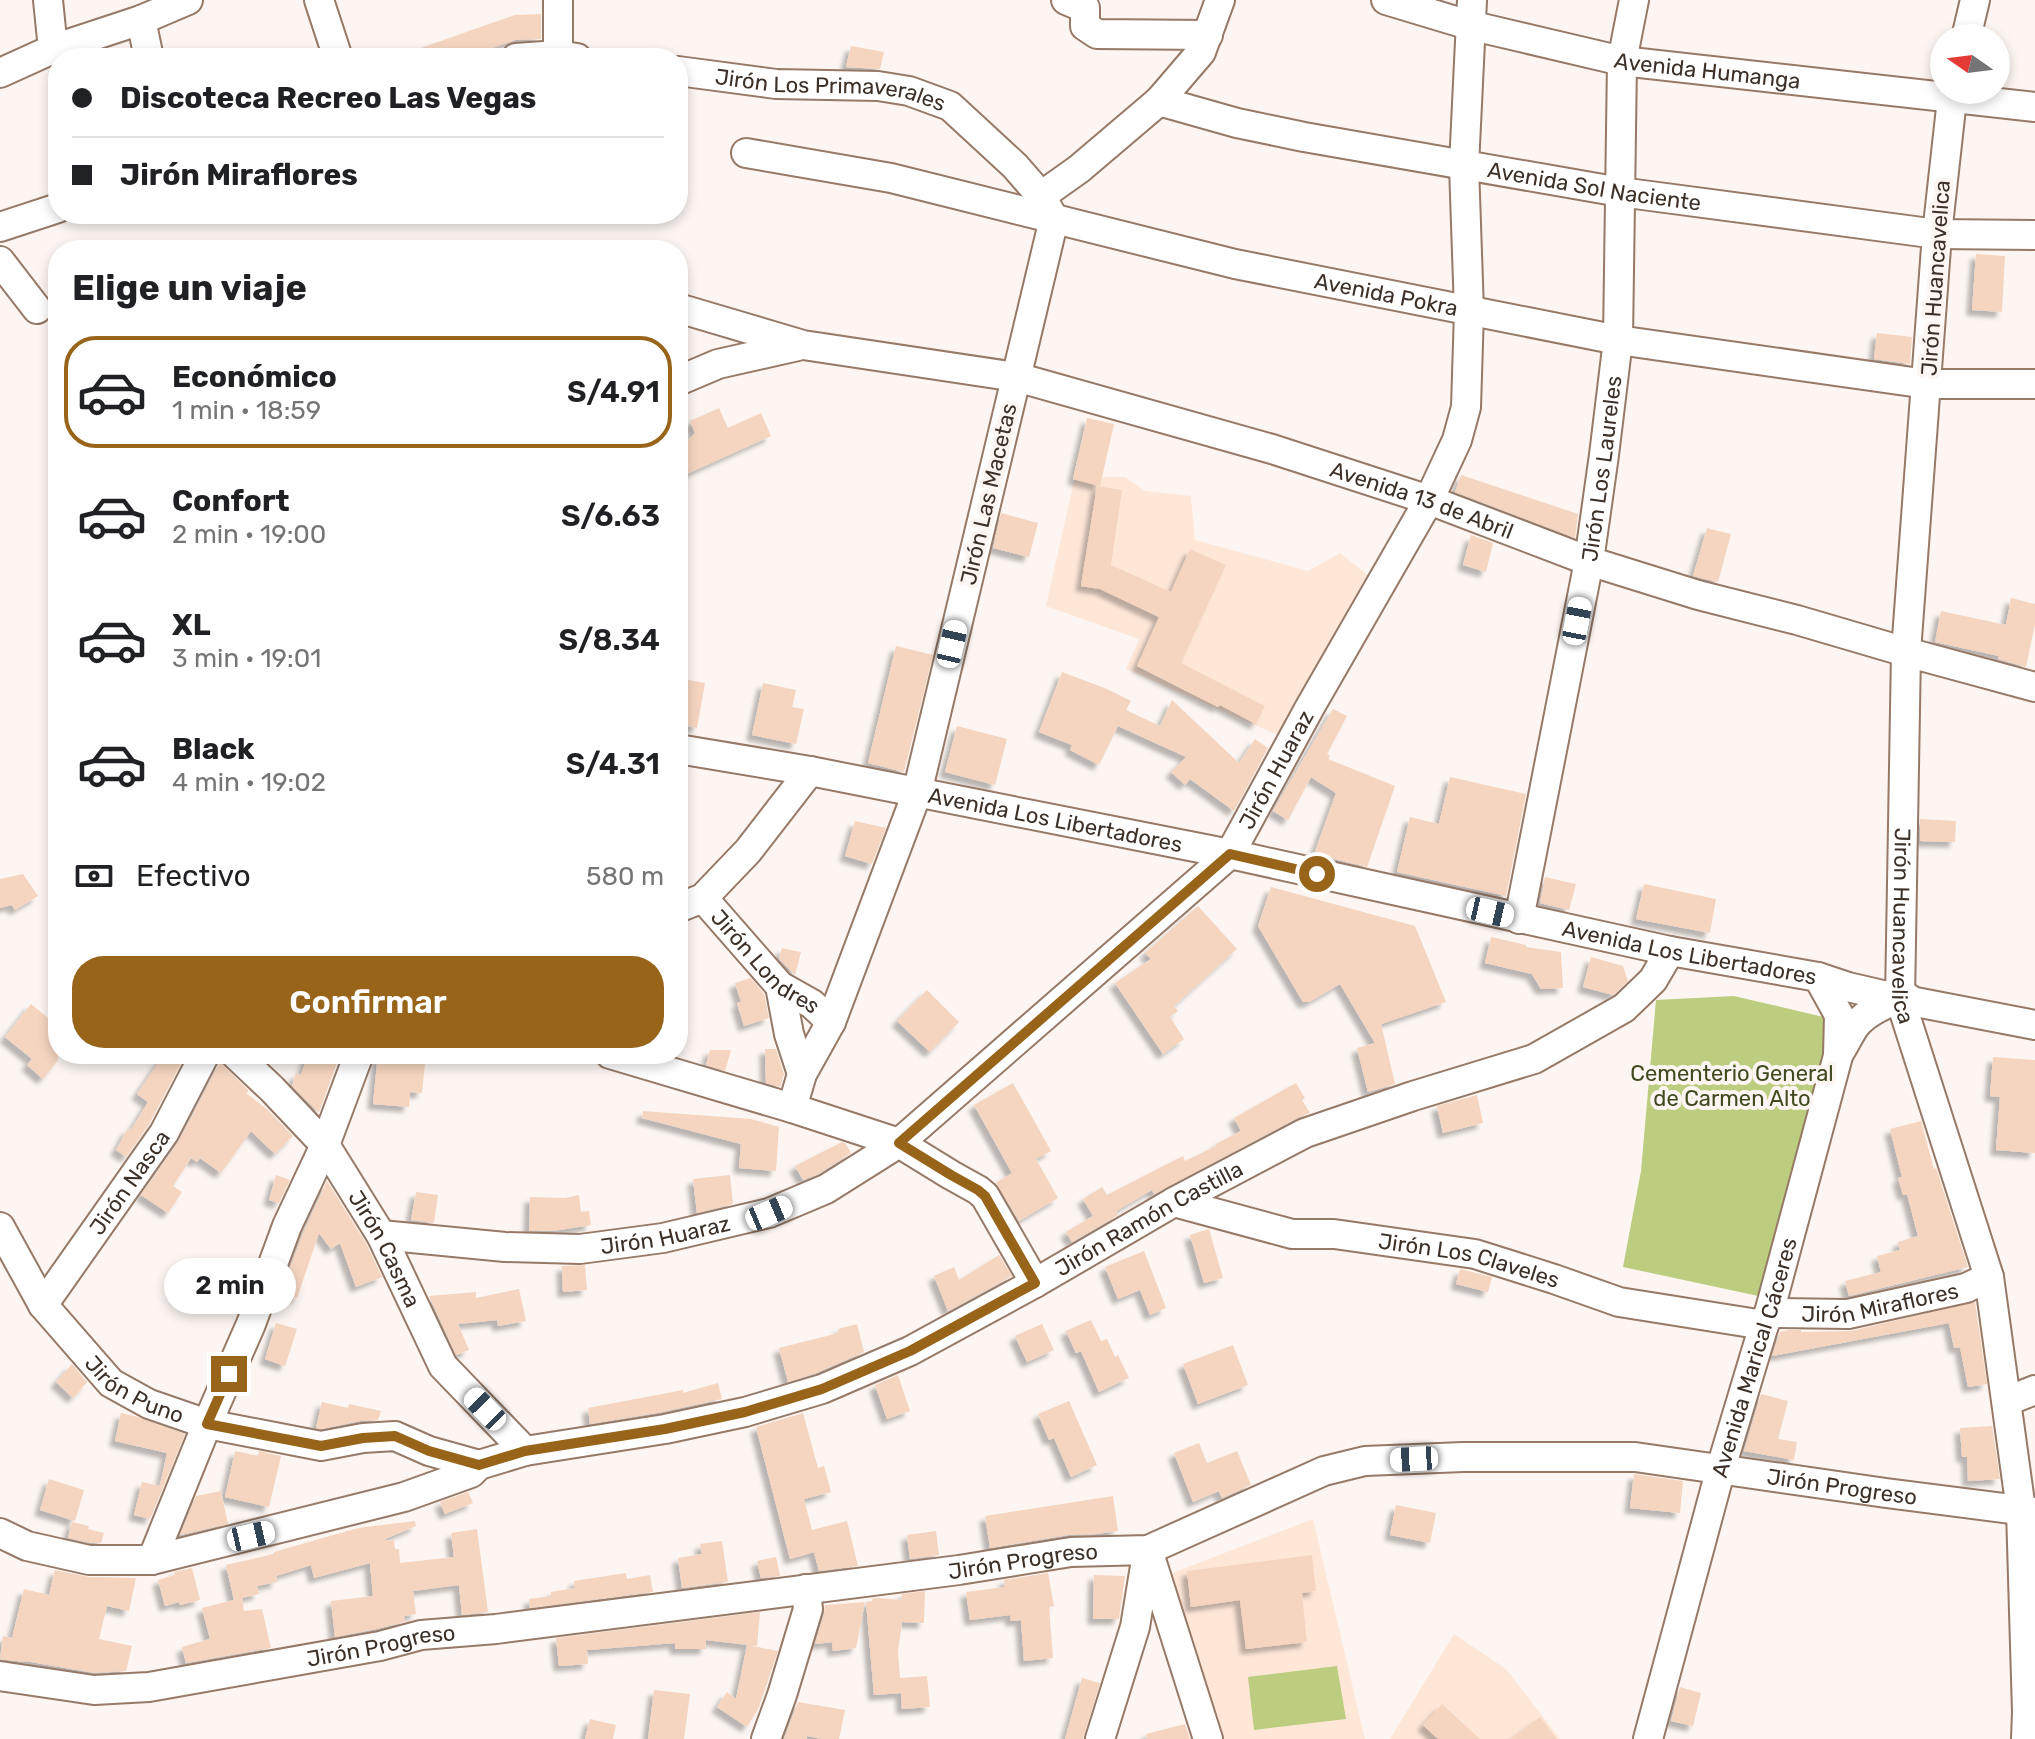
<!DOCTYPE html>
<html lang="es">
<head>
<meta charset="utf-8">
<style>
	:root { --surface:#fff; --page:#f6f6f6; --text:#202124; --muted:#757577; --line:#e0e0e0; --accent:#98641a }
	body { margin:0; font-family:Rubik,sans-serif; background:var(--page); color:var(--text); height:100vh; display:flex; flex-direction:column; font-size:30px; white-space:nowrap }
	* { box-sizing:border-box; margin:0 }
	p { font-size:26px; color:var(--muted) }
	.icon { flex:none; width:44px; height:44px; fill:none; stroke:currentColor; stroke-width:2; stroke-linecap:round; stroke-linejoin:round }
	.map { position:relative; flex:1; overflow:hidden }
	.panel { position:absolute; left:48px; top:240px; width:640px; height:824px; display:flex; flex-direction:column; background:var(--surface); border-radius:32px; box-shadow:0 4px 12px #0003 }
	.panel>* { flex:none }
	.guide { position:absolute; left:48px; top:48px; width:640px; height:176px; border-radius:32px; box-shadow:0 4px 12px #0003; display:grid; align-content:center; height:176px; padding:0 24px; background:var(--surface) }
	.needle { width:52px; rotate:284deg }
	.buttons { position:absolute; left:1930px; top:24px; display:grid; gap:16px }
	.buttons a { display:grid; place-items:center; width:80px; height:80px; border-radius:50%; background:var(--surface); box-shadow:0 4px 12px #0003; font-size:40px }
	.end { position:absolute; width:36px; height:36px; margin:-18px; border:10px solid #98641a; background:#fff; box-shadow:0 0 0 4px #fff }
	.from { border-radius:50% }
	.bubble { position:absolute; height:56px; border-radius:28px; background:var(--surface); box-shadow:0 4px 12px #0003; font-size:26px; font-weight:600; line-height:56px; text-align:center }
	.car { position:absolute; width:24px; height:48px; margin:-24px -12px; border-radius:10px; box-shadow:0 0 6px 2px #0007; background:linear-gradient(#fff 24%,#345 0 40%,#fff 0 76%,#345 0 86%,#fff 0) }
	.guide b { display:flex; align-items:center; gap:28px; height:76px; font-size:30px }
	.guide b+b { border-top:2px solid var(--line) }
	.guide i { width:20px; height:20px; background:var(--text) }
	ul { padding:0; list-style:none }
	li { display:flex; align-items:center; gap:24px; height:112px; margin:0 16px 12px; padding:0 8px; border:4px solid transparent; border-radius:32px }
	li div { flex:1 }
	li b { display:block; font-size:30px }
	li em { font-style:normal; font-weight:600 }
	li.current { border-color:var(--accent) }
	li>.icon { width:72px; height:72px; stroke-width:1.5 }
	h2 { padding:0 24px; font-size:36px; line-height:96px }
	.pay { display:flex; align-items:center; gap:20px; height:88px; padding:0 24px; font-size:30px }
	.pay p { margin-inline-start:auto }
	.cta { display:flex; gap:16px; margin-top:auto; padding:16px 24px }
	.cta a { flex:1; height:92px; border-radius:32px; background:var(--accent); color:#fff; font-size:32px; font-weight:600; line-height:92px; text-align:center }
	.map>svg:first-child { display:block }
</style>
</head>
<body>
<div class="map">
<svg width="2035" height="1739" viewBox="0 0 2035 1739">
	<defs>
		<filter id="shadow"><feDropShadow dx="-5.5" dy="5.5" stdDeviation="2" flood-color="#0004"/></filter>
	</defs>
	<rect width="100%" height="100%" fill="#fcf5f1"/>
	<path fill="#ffe7d8" d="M1075,477H1125L1145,491L1191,496L1195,540L1308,571L1340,553L1370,577L1278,735L1126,669L1139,639L1046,606Z
		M1313,1519L1365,1739H1216L1164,1591L1172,1573Z
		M1454,1634L1506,1669L1560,1739H1390Z"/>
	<path fill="#bccd7f" d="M1734,996L1832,1019L1808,1126L1763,1297L1623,1267L1641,1171L1656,1000Z
		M1337,1666L1346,1719L1254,1730L1248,1677Z"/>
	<path fill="#f5d5c0" filter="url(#shadow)" d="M541,14V39L515,40L464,58H398V56L515,15Z
		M851,46L884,52L880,69L846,67Z
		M1976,254L2005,256L2002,312L1972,310Z
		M1877,333L1912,337L1910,364L1874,359Z
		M719,408L728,428L761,413L771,436L678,478V451L695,433L690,421Z
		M1087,418L1114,424L1100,486L1073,479Z
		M1461,475L1578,514L1575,538L1455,492Z
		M1097,486L1122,490L1111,565L1171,592L1190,549L1226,565L1181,663L1265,706L1256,724L1220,705L1218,707L1137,666L1159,617L1100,589L1081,586Z
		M1001,513L1038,523L1029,557L993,548Z
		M1707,528L1731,534L1718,582L1693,576Z
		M1471,535L1493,543L1486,572L1463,565Z
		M2011,598L2035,604V624L2026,667L1998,659L1999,656L1935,642L1941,611L2006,625Z
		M896,646L933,655L904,772L868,763Z
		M1062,672L1107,689L1131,701L1126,710L1160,726L1172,700L1239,763L1255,739L1268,748L1234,811L1190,779L1185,785L1171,772L1186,757L1118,726L1099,765L1070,750L1072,745L1039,732Z
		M678,678L705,683L697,728L678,724Z
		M763,683L796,690L792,707L804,709L796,744L752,735Z
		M1333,709L1347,716L1327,754L1330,756L1328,759L1395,786L1367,867L1314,854L1336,793L1311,777L1288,820L1273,811Z
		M957,726L1007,739L995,785L945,772Z
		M1450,777L1526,794L1506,896L1397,872L1410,817L1439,824Z
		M1920,819L1956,821L1955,842L1920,841Z
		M855,821L886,828L872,864L845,856Z
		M23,874L38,896L15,910L12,905L0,908V879Z
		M1545,877L1576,884L1569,910L1540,903Z
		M1644,884L1716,899L1710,933L1636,919Z
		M1271,887L1415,926L1446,1002L1381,1024L1395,1084L1368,1092L1357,1048L1375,1043L1340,984L1309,1002H1303L1258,926Z
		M1198,906L1237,949L1174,1006L1178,1011L1170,1017L1184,1039L1163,1054L1115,983L1151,959L1145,953Z
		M1491,937L1526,945V947L1561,952L1563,988L1541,989L1532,974L1485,963Z
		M782,948L801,952L795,975L779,959Z
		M1591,957L1623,966L1628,981L1613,995L1583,987Z
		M751,978L764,994L769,1018L744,1026L737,1003L741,1002L735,983Z
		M927,990L959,1022L930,1052L897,1021Z
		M31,1004L58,1026V1060L43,1079L27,1065L32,1059L5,1037Z
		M765,1049H776L784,1074L780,1087L766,1083Z
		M710,1050H731L725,1071L706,1065Z
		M164,1054H186L149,1124L126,1157L116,1150L128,1128L131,1130L148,1102L137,1094Z
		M308,1054H318L338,1060L319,1112L316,1110L292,1086L296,1073L301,1075Z
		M378,1054H426L422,1093L410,1092L409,1107L373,1104Z
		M1993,1057L2035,1060V1153L1996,1150L2000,1097L1990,1096Z
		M220,1062L249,1091L246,1093L268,1110L293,1136L275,1154L251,1131L221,1173L200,1158L197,1162L191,1158L173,1186L182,1192L168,1213L141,1195L179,1141Z
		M1013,1083L1051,1151L1036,1159L1058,1198L1019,1221L996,1183L1012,1173L974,1105Z
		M1296,1083L1305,1098L1302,1100L1310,1113L1297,1118L1154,1194L1152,1190L1116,1211L1118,1215L1072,1242L1066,1232L1093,1216L1083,1199L1102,1187L1107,1195L1183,1156L1185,1161L1216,1146V1144L1241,1131L1234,1118Z
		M1477,1095L1483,1123L1443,1133L1437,1106Z
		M643,1111L751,1119L779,1127L776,1171L739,1168L741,1144L642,1118Z
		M1921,1121L1934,1169L1936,1168L1968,1267L1849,1296L1845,1281L1881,1272L1877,1256L1900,1250L1898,1242L1918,1236L1907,1194L1903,1195L1898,1178L1902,1177L1890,1129Z
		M842,1142L846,1144L851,1153L818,1174L803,1180L795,1166Z
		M276,1175L290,1180L279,1203L269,1200Z
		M730,1175L733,1204L697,1213L693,1179Z
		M327,1181L366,1243L382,1277L356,1287L340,1243L331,1249L319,1233L297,1298L281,1292L303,1233Z
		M416,1192L438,1195L434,1223L411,1220Z
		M579,1195L581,1212L589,1211L591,1225L553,1231H529L530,1197L565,1198Z
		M1209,1229L1223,1278L1204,1283L1190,1235Z
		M1144,1251L1166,1308L1150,1315L1140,1290L1118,1299L1105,1267Z
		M999,1255L1012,1276L948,1311L934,1276L954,1267L959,1280Z
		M585,1265L587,1290L563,1292L562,1266Z
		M1460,1269L1492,1277L1488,1292L1456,1284Z
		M519,1289L526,1321L498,1326L497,1320L458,1324L469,1350L456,1355L429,1296L476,1292V1298Z
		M1975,1302L1987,1384L1968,1387L1960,1347L1954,1348L1949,1323L1772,1356L1780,1332L1789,1330H1801V1332L1851,1331Z
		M1091,1320L1101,1341L1107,1339L1115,1357L1118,1355L1129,1378L1099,1392L1081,1351L1076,1353L1066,1331Z
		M276,1323L297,1329L285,1366L265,1359Z
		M857,1324L864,1352L816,1373L788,1382L779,1348L839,1333L838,1329Z
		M1042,1324L1054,1350L1027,1362L1015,1336Z
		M1233,1345L1248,1385L1198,1404L1183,1364Z
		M72,1364L87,1382L73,1398L56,1382Z
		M898,1375L910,1411L887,1419L875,1385Z
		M718,1383L722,1399L662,1412L590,1424L588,1408L683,1390V1393Z
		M1761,1394L1788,1401L1778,1439L1797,1442L1794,1460L1744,1451Z
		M1069,1401L1097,1465L1071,1477L1054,1438L1049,1440L1038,1414Z
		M322,1402L348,1408L349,1404L381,1411L378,1420L360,1421L321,1429L316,1428Z
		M121,1413L138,1417L185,1434L150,1519L134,1515L142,1482L160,1486L167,1453L115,1441Z
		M803,1413L818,1468L824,1466L831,1492L804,1499L812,1530L847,1521L858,1566L819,1571L814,1552L790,1559L756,1427Z
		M1992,1426L2000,1479L1968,1481L1967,1457H1962L1960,1428Z
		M1199,1443L1207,1463L1237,1451L1251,1485L1222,1498L1219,1491L1193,1502L1174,1453Z
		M235,1451L258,1456L259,1451L281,1456L269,1507L225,1497Z
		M1634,1474L1683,1481L1680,1513L1630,1508Z
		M49,1479L84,1490L75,1521L40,1510Z
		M221,1491L228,1524L180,1535L196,1496Z
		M468,1492L473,1503L445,1514L440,1502Z
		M1113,1496L1118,1531L1096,1534L1068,1535L990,1548L985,1516Z
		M1396,1505L1436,1513L1430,1543L1390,1535Z
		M415,1521L416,1526L385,1539L386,1541L394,1540L395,1549H399L400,1563L454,1557L451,1533L477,1529L488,1612L462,1615L459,1585L413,1591L416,1614L404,1616L405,1622L376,1629L335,1637L331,1601L373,1596L370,1563L314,1578L311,1565L276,1576L277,1582L257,1586L259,1594L242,1598L244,1611L262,1609L271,1648L186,1663L182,1647L210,1639L202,1608L234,1600L226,1565L274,1554V1552L358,1528Z
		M72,1522L89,1526L88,1529L104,1533L101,1543H91L68,1538Z
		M936,1531L939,1555L910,1559L907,1535Z
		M722,1541L728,1582L682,1588L678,1558L702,1554L700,1544Z
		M1312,1555L1316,1591L1302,1593L1307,1642L1246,1649L1240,1600L1191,1607L1187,1571Z
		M776,1557L780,1576L761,1578L757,1561Z
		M192,1568L200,1600L180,1605L179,1602L165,1606L158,1580L175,1575L174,1572Z
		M55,1570L89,1577L136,1578L129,1611L107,1606L99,1639L132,1646L126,1671L95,1673L25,1661V1662L0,1659L3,1636L12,1638L24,1589L49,1595Z
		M626,1573L627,1579L650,1575L653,1592L530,1608L529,1599L551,1596V1592L575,1588L574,1581Z
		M1048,1573L1054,1606L1049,1607L1053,1658L1024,1661L1021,1620L1011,1621L1010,1615L970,1620L966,1592L1005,1587L1004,1580Z
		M1094,1575L1125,1576L1119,1619H1093Z
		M925,1591L924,1623L902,1622L898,1651L900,1678L927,1676L930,1707L902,1709L901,1693L874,1695L866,1602L872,1601L873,1598H877L902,1600V1594Z
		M865,1602L856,1648L833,1651L832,1642L815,1644L824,1614L825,1605Z
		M760,1612L757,1646L706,1640V1649H675V1643L587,1650L588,1664L559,1666L556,1638Z
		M747,1645L778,1651L759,1707L747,1727L717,1707L727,1692L736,1699Z
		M1082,1678L1100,1683L1083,1739H1065Z
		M1680,1687L1701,1693L1693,1726L1671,1721Z
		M654,1690L690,1694L684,1739H648Z
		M798,1702L845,1710L839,1739H823L807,1736V1739H784Z
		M1442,1704L1480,1739H1438L1423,1725Z
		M1540,1717L1557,1739H1511Z
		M590,1719L616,1725L613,1739H585Z
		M1185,1724L1190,1739H1147L1146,1734Z"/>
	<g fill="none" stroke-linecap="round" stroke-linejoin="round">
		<g stroke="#967966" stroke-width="32">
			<g id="minor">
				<path d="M48,0L53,49"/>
				<path d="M319,0L338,58"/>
				<path d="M1066,0L1085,8V26L1097,34L1208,35"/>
				<path id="s1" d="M1386,0L1469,25L1622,61L2035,107"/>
				<path d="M141,20L149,58"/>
				<path d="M1966,38L1975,0"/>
				<path d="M558,55V0"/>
				<path d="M516,58L558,55L577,58"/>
				<path id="s2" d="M678,71L776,84L878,86L909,91L950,106L1015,166L1041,196L1054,219L917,793L831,1022L802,1074L792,1108"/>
				<path d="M0,73L53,49L141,20L188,0"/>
				<path id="s3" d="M1953,90L1937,234L1906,652L1900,999L1989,1277L2021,1510L2027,1712L2026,1739"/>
				<path id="s4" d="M1159,101L1237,123L1304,137L1620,192L1937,234L2035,235"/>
				<path id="s5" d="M746,153L891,178L1235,264L1618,340L1927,384H2035"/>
				<path d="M1041,196L1079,169L1159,101L1201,52L1220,0"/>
				<path d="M0,227L58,208"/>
				<path d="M0,261L37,309"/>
				<path id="s6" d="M678,308L803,345L1016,377L1272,449L1429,500L1589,561L1698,595L1797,620L1906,652L2035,687"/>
				<path d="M678,381L718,364L798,346"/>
				<path id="s7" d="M678,749L810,771L1230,854L1670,951L1818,977L1848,987L1900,999L2035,1025"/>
				<path id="s8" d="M703,898L780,986L812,1004L831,1022"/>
				<path d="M678,908L703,898L748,851L810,771"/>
				<path id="s9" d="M1519,919L1589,561L1604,455L1618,340L1622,61L1634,0"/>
				<path d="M780,986L789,1034L802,1074"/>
				<path id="s10" d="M235,1054L272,1089L325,1145L381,1235L443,1366L525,1451"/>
				<path d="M610,1054L792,1108L899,1143L951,1175L978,1190L985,1196L1035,1283"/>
				<path d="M1838,1055C1844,1046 1849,1035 1855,1026C1866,1012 1890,1000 1908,998"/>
				<path id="s11" d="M1174,1202L1292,1234H1334L1475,1254L1554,1279L1619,1302L1764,1325"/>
				<path id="s12" d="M0,1227L43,1305L111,1383L149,1404L207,1424L321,1446L363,1438L395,1436L429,1451L479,1465"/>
				<path id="s13" d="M381,1235L505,1247L580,1249L663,1238L769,1213L826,1189L899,1143L1230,854L1310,707L1429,500L1457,440L1466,407L1469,311L1464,166L1472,0"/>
				<path id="s14" d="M43,1305L164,1133L205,1054"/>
				<path id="s15" d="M1769,1313L1848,1314L1966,1288L1989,1277"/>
				<path d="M2007,1401L2035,1390"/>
				<path id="s16" d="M0,1533L27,1546L89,1560H152L404,1497L471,1473L479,1465L525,1451L665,1429L745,1412L822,1389L910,1351L1035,1283L1174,1202L1305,1133L1413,1096L1534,1059L1624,1008L1653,980L1670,951"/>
				<path d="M1148,1550L1208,1739"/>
				<path d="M152,1560L207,1424L251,1324L287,1226L325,1145L359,1054"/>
				<path id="s17" d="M0,1676L94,1690L149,1687L380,1646L421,1635L496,1629L959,1570L1071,1552L1148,1550L1324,1471L1365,1461L1463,1457H1635L1886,1493L2035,1512"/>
				<path d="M766,1739L782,1695L808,1609L806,1589"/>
				<path d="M1100,1739L1135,1627L1147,1554"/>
				<path id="s18" d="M1648,1739L1721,1468L1764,1325L1769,1313L1838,1056L1839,1015L1818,977"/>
			</g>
		</g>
		<use href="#minor" stroke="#fff" stroke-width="28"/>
	</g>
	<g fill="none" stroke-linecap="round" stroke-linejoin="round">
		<path stroke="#98641a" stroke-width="10" d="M229,1374L207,1424L321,1446L363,1438L395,1436L429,1451L479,1465L525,1451L665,1429L745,1412L822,1389L910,1351L1035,1283L985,1196L978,1190L951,1175L899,1143L1230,854L1317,874"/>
	</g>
	<g text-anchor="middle" stroke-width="8" stroke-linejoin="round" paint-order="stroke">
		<g font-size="22" fill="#3c3028" stroke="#fcf5f1">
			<text dy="8" stroke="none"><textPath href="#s1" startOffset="330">Avenida Humanga</textPath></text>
			<text dy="8" stroke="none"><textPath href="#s2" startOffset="154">Jirón Los Primaverales</textPath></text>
			<text dy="8" stroke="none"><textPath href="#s4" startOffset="444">Avenida Sol Naciente</textPath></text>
			<text transform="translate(1935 278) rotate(-86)" y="8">Jirón Huancavelica</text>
			<text dy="8" stroke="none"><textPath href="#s5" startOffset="656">Avenida Pokra</textPath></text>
			<text dy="8" stroke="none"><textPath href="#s9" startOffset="458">Jirón Los Laureles</textPath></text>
			<text transform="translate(988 494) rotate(-77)" y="8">Jirón Las Macetas</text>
			<text dy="8" stroke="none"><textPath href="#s6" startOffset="770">Avenida 13 de Abril</textPath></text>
			<text dy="8" stroke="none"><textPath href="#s13" startOffset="1076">Jirón Huaraz</textPath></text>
			<text dy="8" stroke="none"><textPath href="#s7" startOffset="384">Avenida Los Libertadores</textPath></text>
			<text dy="8" stroke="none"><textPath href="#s3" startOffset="838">Jirón Huancavelica</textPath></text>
			<text dy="8" stroke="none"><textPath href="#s7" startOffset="1032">Avenida Los Libertadores</textPath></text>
			<text dy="8" stroke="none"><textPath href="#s8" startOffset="90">Jirón Londres</textPath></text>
			<text dy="8" stroke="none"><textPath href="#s14" startOffset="150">Jirón Nasca</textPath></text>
			<text dy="8" stroke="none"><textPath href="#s16" startOffset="1220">Jirón Ramón Castilla</textPath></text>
			<text dy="8" stroke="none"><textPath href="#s13" startOffset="286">Jirón Huaraz</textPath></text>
			<text dy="8" stroke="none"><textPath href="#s10" startOffset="248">Jirón Casma</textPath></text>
			<text dy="8" stroke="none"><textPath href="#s11" startOffset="302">Jirón Los Claveles</textPath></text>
			<text dy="8" stroke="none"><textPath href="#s15" startOffset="112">Jirón Miraflores</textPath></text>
			<text dy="8" stroke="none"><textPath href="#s18" startOffset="396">Avenida Marical Cáceres</textPath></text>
			<text dy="8" stroke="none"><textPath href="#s12" startOffset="216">Jirón Puno</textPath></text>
			<text dy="8" stroke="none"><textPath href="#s17" startOffset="1874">Jirón Progreso</textPath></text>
			<text dy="8" stroke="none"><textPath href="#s17" startOffset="1034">Jirón Progreso</textPath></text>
			<text dy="8" stroke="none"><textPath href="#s17" startOffset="386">Jirón Progreso</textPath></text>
		</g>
		<g font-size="22" fill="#41491f" stroke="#fcf5f1">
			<text x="1732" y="1081">Cementerio General<tspan x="1732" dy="25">de Carmen Alto</tspan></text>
		</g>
	</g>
</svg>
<div class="buttons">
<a><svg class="needle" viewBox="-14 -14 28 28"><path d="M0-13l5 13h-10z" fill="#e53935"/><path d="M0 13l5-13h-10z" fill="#757577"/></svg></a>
</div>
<i class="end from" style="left:1317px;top:874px"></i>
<i class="end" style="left:229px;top:1374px"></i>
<div class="bubble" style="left:164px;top:1258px;width:132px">2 min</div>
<i class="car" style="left:1577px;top:621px;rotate:11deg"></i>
<i class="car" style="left:952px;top:644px;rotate:13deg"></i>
<i class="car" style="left:1490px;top:912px;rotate:103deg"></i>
<i class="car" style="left:769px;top:1213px;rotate:67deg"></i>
<i class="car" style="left:485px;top:1409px;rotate:316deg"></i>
<i class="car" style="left:1414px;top:1459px;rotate:267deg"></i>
<i class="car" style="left:251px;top:1536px;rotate:77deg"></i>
<div class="guide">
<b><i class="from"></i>Discoteca Recreo Las Vegas</b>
<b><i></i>Jirón Miraflores</b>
</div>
<section class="panel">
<h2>Elige un viaje</h2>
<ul>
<li class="current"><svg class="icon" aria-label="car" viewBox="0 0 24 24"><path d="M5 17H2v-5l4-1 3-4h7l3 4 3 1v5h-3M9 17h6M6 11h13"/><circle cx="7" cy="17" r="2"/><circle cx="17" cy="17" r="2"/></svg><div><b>Económico</b><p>1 min · 18:59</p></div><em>S/4.91</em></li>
<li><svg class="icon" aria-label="car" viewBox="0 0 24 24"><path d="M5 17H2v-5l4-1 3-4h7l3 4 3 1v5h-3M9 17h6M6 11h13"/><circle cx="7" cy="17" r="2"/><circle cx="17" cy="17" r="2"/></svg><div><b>Confort</b><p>2 min · 19:00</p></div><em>S/6.63</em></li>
<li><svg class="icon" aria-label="car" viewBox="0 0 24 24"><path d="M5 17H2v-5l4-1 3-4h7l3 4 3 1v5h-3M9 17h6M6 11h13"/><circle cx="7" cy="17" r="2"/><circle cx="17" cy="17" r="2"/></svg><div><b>XL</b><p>3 min · 19:01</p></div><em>S/8.34</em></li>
<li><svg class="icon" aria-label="car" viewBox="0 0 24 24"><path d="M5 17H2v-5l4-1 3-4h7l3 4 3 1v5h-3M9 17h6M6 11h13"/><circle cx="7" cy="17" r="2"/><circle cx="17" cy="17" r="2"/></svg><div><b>Black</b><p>4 min · 19:02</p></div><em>S/4.31</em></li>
</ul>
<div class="pay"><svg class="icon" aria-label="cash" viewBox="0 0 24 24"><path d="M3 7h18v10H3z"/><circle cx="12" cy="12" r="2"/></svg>Efectivo<p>580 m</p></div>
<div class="cta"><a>Confirmar</a></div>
</section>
</div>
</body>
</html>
